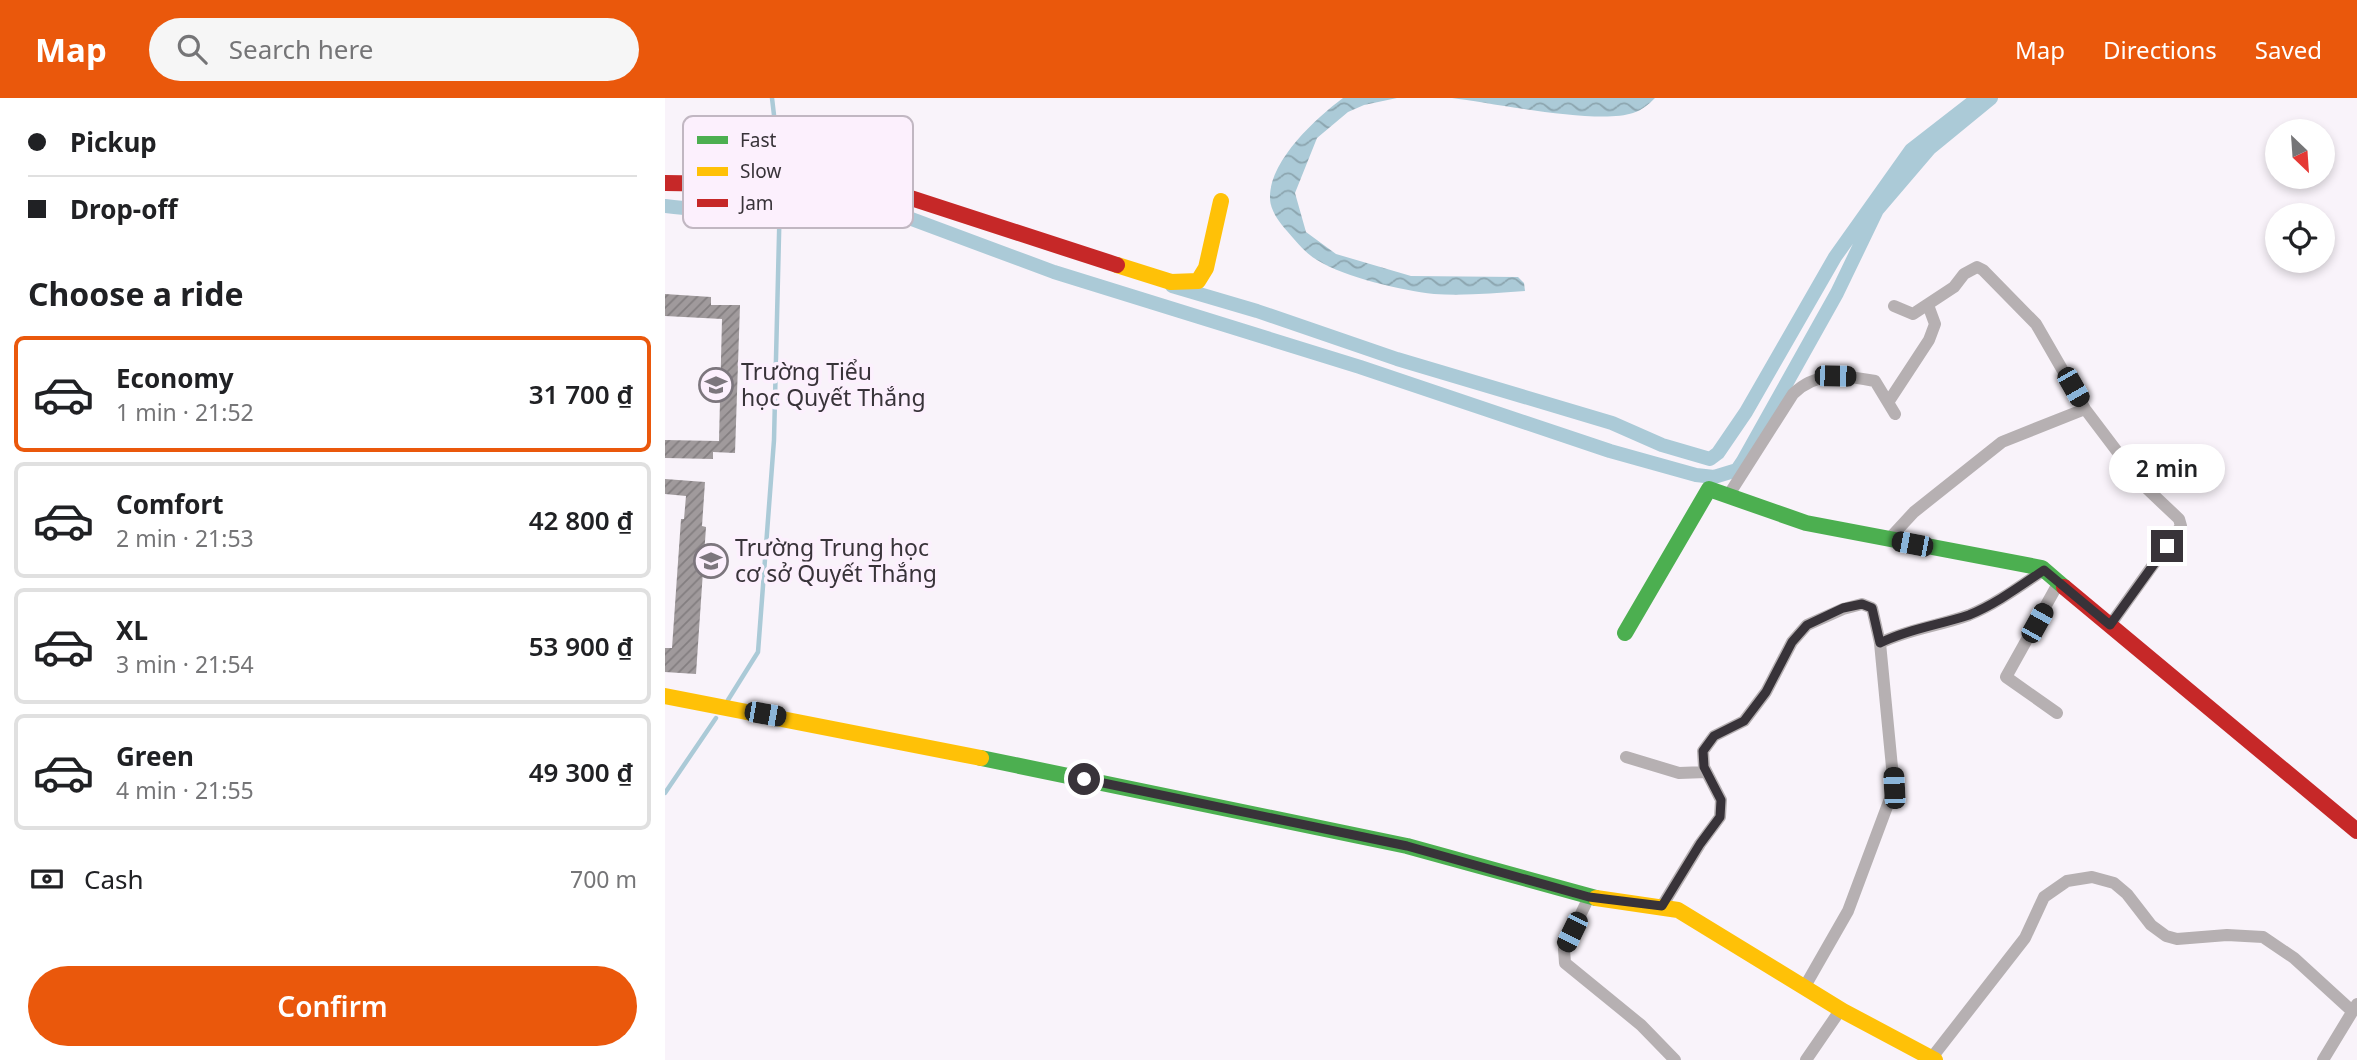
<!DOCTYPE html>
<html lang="en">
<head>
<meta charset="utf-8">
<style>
	:root { --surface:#fff; --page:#f6f6f6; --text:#202124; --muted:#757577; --line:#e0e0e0; --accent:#ea580c }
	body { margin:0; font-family:"Noto Sans",sans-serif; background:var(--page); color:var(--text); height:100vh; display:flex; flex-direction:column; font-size:26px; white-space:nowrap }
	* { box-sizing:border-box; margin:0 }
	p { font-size:23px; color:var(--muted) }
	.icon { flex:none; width:38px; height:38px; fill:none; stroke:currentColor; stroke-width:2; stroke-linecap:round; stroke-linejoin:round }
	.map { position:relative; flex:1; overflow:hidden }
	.panel { display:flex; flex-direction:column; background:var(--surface); width:665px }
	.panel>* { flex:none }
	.hud { display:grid; align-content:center; height:154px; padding:0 28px; background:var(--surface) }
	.needle { width:46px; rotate:155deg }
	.tools { position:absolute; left:1600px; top:21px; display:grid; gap:14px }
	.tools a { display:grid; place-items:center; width:70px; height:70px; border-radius:50%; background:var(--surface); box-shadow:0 4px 10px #0003; font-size:35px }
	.end { position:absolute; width:32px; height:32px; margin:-16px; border:9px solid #383339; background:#fff; box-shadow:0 0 0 4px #fff }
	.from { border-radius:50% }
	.bubble { position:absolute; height:49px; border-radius:24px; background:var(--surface); box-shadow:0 4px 10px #0003; font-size:23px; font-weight:600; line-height:49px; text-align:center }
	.car { position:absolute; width:21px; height:42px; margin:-21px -10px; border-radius:9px; box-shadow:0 0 5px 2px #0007; background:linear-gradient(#222 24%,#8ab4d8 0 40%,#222 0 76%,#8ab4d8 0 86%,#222 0) }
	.hud b { display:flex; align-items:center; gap:24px; height:66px; font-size:26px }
	.hud b+b { border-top:2px solid var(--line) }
	.hud i { width:18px; height:18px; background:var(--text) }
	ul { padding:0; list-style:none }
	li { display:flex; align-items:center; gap:21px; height:116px; margin:0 14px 10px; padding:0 14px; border:4px solid var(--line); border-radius:10px }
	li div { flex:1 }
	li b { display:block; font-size:26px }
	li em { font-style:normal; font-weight:600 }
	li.active { border-color:var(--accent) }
	li>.icon { width:63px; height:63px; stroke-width:1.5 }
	h2 { padding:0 28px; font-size:32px; line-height:84px }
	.pay { display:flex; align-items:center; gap:18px; height:77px; padding:0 28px; font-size:26px }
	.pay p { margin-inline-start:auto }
	.primary-button { display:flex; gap:14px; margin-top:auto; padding:14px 28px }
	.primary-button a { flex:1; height:80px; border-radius:42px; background:var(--accent); color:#fff; font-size:28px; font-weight:600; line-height:80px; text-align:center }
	header { display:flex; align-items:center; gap:42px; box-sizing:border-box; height:98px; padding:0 35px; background:var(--accent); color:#fff }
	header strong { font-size:33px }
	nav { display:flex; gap:38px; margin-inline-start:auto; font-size:24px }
	.search { width:490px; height:63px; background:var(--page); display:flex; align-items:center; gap:18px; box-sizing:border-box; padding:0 24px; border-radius:38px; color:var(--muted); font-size:26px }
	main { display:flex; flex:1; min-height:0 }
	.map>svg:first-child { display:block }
</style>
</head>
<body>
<header>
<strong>Map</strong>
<div class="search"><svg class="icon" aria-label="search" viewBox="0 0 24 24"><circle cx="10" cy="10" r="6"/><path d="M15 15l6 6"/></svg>Search here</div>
<nav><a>Map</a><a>Directions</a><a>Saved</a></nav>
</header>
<main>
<section class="panel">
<div class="hud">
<b><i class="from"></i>Pickup</b>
<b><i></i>Drop-off</b>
</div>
<h2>Choose a ride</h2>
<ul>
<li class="active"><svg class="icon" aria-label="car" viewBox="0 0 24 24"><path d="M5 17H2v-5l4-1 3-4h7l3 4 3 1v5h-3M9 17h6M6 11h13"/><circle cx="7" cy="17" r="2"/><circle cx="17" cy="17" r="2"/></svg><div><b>Economy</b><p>1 min · 21:52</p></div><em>31 700 ₫</em></li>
<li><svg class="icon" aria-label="car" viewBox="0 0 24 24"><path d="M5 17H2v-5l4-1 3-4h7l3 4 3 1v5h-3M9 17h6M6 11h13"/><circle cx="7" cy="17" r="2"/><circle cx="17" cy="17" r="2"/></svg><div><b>Comfort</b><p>2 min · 21:53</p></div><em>42 800 ₫</em></li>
<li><svg class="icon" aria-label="car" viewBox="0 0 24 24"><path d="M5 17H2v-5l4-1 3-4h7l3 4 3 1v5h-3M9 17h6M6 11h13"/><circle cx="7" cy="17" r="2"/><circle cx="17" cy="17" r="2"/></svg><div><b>XL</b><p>3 min · 21:54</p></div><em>53 900 ₫</em></li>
<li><svg class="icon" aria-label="car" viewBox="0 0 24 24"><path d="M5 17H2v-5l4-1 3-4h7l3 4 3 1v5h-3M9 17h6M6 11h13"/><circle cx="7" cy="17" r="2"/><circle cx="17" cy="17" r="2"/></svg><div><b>Green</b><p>4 min · 21:55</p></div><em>49 300 ₫</em></li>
</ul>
<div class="pay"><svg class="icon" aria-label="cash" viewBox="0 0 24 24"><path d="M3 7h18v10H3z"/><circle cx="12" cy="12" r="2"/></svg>Cash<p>700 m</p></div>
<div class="primary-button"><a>Confirm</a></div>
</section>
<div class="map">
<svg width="1692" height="962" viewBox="0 0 1692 962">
	<defs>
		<pattern id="water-waves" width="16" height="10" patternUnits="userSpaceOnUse" patternTransform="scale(1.75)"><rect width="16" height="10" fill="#abcad7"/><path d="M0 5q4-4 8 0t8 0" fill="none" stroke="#8ca5af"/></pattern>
		<pattern id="building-hatch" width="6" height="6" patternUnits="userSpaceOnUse" patternTransform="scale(1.75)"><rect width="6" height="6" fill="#a09a9c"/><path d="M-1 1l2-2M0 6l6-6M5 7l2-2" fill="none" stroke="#837e80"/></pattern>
	</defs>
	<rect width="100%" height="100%" fill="#f9f3fa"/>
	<path fill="url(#water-waves)" d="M678,0H732L699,7L683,14L652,40L630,95L641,134L671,156L746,178L853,179L859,185L860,193C829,195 800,198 769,196C736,192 681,180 652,162C640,155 631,143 622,133C614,124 605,112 605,100C604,63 651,20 678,0Z
		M787,0H990C983,7 977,12 968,15C933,27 828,5 787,0Z"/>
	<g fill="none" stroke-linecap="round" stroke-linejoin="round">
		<path stroke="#abcad7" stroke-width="4.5" d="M107,0L116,77
			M63,602L93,554L109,342L115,97
			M0,695L51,620"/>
		<path stroke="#abcad7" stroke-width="14" d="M180,95L127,103L123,109L129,118L136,119L217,110L389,174L695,269L945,353L1031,377L1049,379L1072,372L1078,363L1172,195L1212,112L1265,50L1326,0
			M0,108C15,110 30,111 45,112C68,115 82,128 104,114L106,102L101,93L89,92
			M507,188L592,213L732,261L947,325L997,347L1045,361L1053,355L1081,314L1170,159L1246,52L1313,0"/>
	</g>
	<path fill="url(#building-hatch)" d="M0,196L46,199V207H75L70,355L48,354V361L0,360V342L54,343L57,221L0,218Z
		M0,381L40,384L37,428L41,429L31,576L0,574V550H7L16,421H19L21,398L0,396Z"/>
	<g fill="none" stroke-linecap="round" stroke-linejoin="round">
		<path stroke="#b6b0b2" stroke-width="12" d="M1229,208L1248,216L1289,189L1299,176L1312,169L1318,172L1371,226L1420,311L1476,385L1514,421L1516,428L1445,527
			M1224,303L1264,242L1270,226L1263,207
			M1063,398L1128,296C1151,273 1180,277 1210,283L1230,316
			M1224,441L1249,414L1337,344L1420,311
			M1392,615L1341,579L1394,484
			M961,659L1014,675L1041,674
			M924,799L899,851L900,865L976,927L1010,962
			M997,808L1035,746L1055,719L1056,702L1039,669L1038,653L1049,638L1079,623L1101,594L1127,544L1142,527L1178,511L1197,506L1207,510L1215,545
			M1139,890L1183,813L1229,690L1215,545C1243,531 1274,528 1304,517C1331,506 1355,488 1379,472
			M1141,962L1176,911
			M1265,962L1360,840L1379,799L1402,783L1427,779L1449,785L1462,796L1486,827L1501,838L1512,841L1562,837L1598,839L1629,860L1687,913
			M1658,962L1692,906"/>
		<path stroke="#4caf50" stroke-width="16" d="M960,535L1044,391L1141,425L1377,470L1399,489
			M316,660L742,748L931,800"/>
		<path stroke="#ffc107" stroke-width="16" d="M452,167L506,184L533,183L541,170L556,103
			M0,598L316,660
			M931,800L1013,812L1178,913L1270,962"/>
		<path stroke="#c62828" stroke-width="16" d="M0,85L209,88L452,167
			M1399,489L1692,733"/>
	</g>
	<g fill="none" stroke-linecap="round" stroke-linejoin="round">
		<path stroke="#383339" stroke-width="9" d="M419,681L742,748L924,799L997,808L1035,746L1055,719L1056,702L1039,669L1038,653L1049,638L1079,623L1101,594L1127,544L1142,527L1178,510L1197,506L1207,510L1215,545C1243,531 1274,527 1304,517C1331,506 1355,488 1379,472L1445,527L1502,448"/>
	</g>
	<defs>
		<g id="school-ring" transform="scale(1.75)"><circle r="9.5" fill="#fcf0fd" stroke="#7c767d" stroke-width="1.5"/><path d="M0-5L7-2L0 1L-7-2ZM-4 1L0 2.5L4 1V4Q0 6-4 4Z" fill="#7c767d"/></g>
	</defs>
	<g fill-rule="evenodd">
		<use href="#school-ring" x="51" y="287"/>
		<use href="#school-ring" x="46" y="463"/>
	</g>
	<g text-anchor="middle" stroke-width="7" stroke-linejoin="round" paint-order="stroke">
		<g font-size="23" fill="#383339" stroke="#fcf0fd" text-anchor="start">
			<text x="76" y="282">Trường Tiểu<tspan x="76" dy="26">học Quyết Thắng</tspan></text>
			<text x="70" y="458">Trường Trung học<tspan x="70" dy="26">cơ sở Quyết Thắng</tspan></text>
		</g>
	</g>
	<rect x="18" y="18" width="230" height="112" rx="10" fill="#fcf0fd" stroke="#c1b7c2" stroke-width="2"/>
	<rect x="32" y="38" width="31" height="8" fill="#4caf50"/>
	<rect x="32" y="69" width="31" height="9" fill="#ffc107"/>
	<rect x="32" y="101" width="31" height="8" fill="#c62828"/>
	<g font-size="19" fill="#383339">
		<text x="75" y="49">Fast</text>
		<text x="75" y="80">Slow</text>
		<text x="75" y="112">Jam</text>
	</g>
</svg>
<div class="tools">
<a><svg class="needle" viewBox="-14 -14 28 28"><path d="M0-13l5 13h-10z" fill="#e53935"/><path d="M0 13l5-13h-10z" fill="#757577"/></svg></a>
<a><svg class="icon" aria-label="locate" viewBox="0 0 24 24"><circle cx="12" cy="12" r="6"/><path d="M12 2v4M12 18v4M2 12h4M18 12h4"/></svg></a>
</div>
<i class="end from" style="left:419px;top:681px"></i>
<i class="end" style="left:1502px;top:448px"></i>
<div class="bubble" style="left:1444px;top:346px;width:116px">2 min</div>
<i class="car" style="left:1170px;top:278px;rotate:91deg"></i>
<i class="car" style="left:1408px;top:289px;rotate:150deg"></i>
<i class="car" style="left:1247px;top:446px;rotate:281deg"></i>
<i class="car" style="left:1372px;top:525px;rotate:29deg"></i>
<i class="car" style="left:100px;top:616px;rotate:100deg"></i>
<i class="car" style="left:1229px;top:690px;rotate:357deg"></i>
<i class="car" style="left:907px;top:834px;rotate:206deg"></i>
</div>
</main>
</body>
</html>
